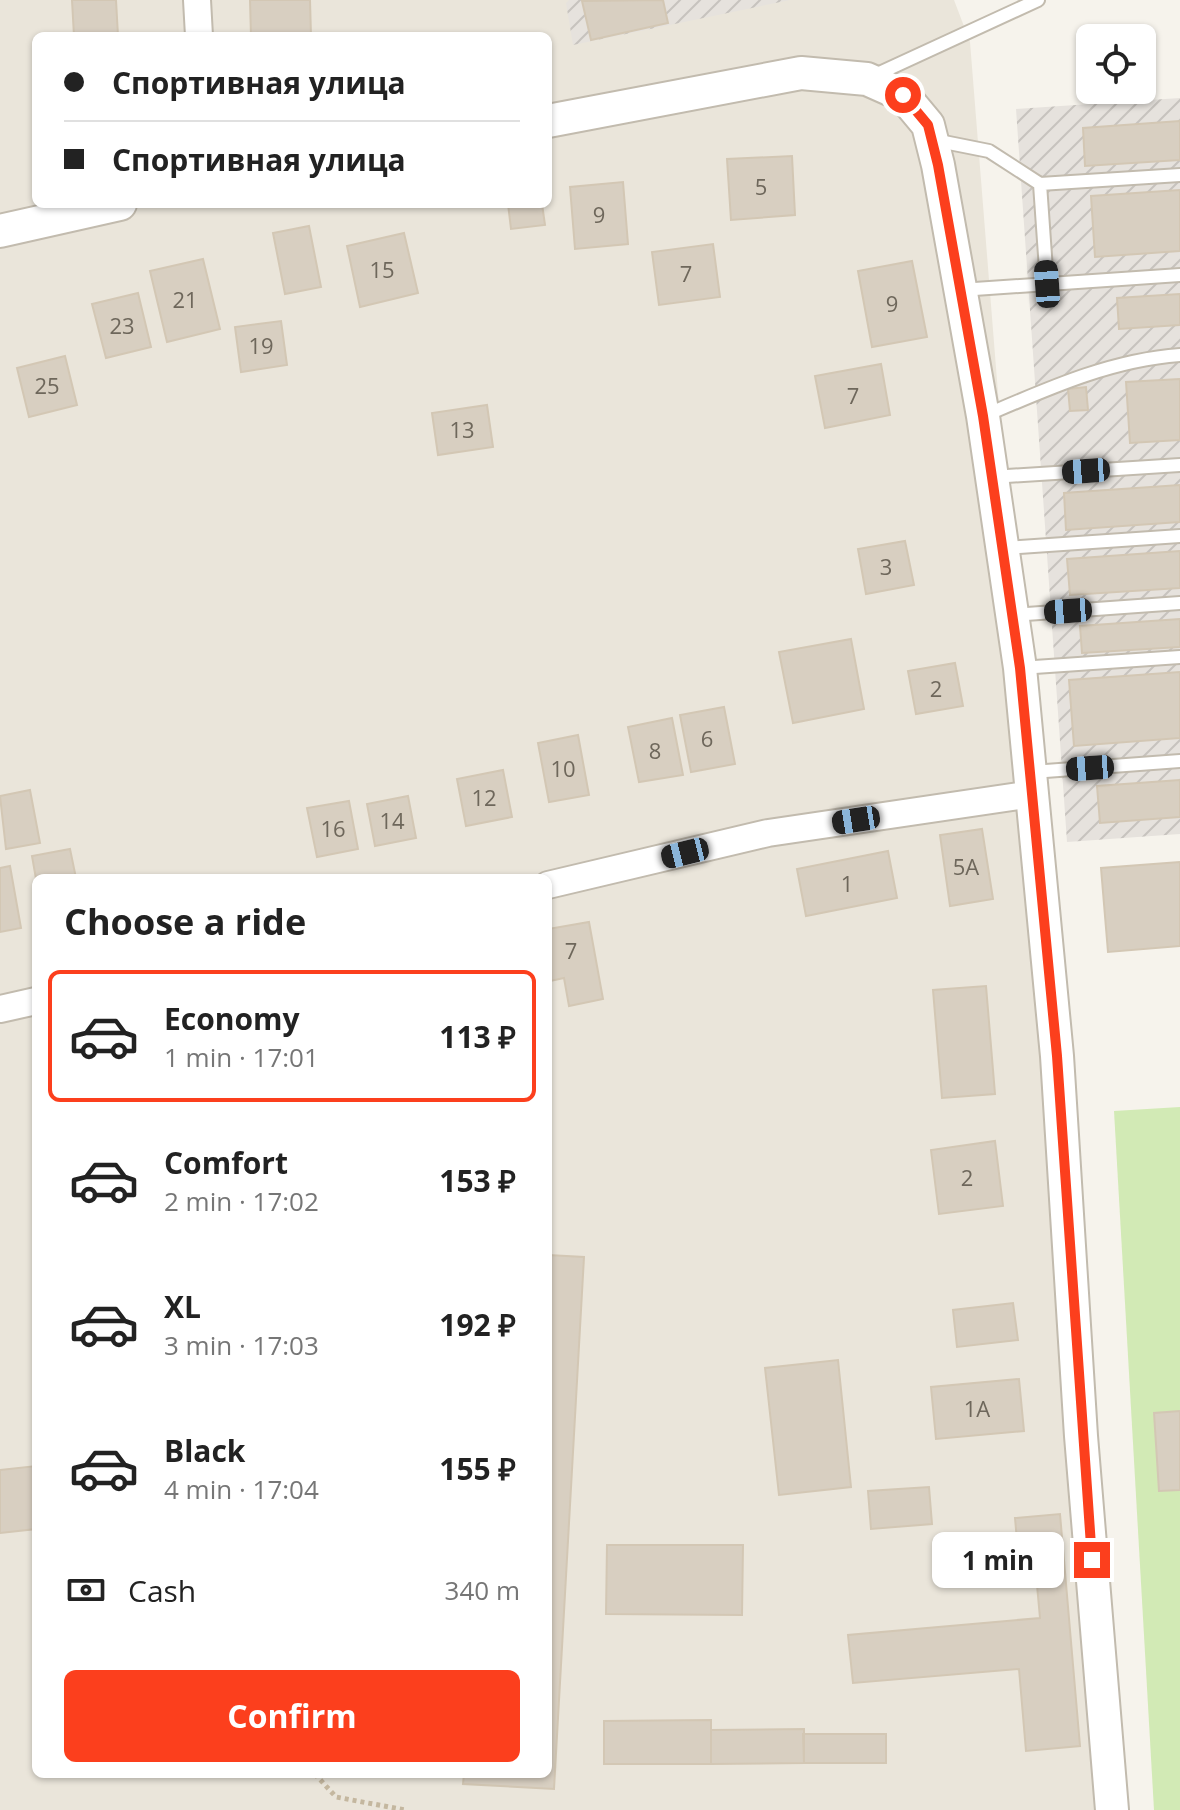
<!DOCTYPE html>
<html lang="en">
<head>
<meta charset="utf-8">
<style>
	:root { --surface:#fff; --page:#f2f2f2; --text:#222; --muted:#767676; --line:#e0e0e0; --accent:#fc3f1d }
	body { margin:0; font-family:"Open Sans",sans-serif; background:var(--page); color:var(--text); height:100vh; display:flex; flex-direction:column; font-size:30px; white-space:nowrap }
	* { box-sizing:border-box; margin:0 }
	p { font-size:26px; color:var(--muted) }
	.icon { flex:none; width:44px; height:44px; fill:none; stroke:currentColor; stroke-width:2; stroke-linecap:round; stroke-linejoin:round }
	.map { position:relative; flex:1; overflow:hidden }
	.drawer { position:absolute; left:32px; top:874px; width:520px; height:904px; display:flex; flex-direction:column; background:var(--surface); border-radius:12px; box-shadow:0 2px 6px #0004 }
	.drawer>* { flex:none }
	.banner { position:absolute; left:32px; top:32px; width:520px; height:176px; border-radius:12px; box-shadow:0 2px 6px #0004; display:grid; align-content:center; height:176px; padding:0 32px; background:var(--surface) }
	.fabs { position:absolute; left:1076px; top:24px; display:grid; gap:16px }
	.fabs a { display:grid; place-items:center; width:80px; height:80px; border-radius:12px; background:var(--surface); box-shadow:0 2px 6px #0004; font-size:40px }
	.end { position:absolute; width:36px; height:36px; margin:-18px; border:10px solid #fc3f1d; background:#fff; box-shadow:0 0 0 4px #fff }
	.from { border-radius:50% }
	.bubble { position:absolute; height:56px; border-radius:12px; background:var(--surface); box-shadow:0 2px 6px #0004; font-size:26px; font-weight:700; line-height:56px; text-align:center }
	.car { position:absolute; width:24px; height:48px; margin:-24px -12px; border-radius:10px; box-shadow:0 0 6px 2px #0007; background:linear-gradient(#222 24%,#8ab4d8 0 40%,#222 0 76%,#8ab4d8 0 86%,#222 0) }
	.banner b { display:flex; align-items:center; gap:28px; height:76px; font-size:30px }
	.banner b+b { border-top:2px solid var(--line) }
	.banner i { width:20px; height:20px; background:var(--text) }
	ul { padding:0; list-style:none }
	li { display:flex; align-items:center; gap:24px; height:132px; margin:0 16px 12px; padding:0 16px; border:4px solid transparent; border-radius:12px }
	li div { flex:1 }
	li b { display:block; font-size:30px }
	li em { font-style:normal; font-weight:700 }
	li.current { border-color:var(--accent) }
	li>.icon { width:72px; height:72px; stroke-width:1.5 }
	h2 { padding:0 32px; font-size:36px; line-height:96px }
	.pay { display:flex; align-items:center; gap:20px; height:88px; padding:0 32px; font-size:30px }
	.pay p { margin-inline-start:auto }
	.action { display:flex; gap:16px; margin-top:auto; padding:16px 32px }
	.action a { flex:1; height:92px; border-radius:12px; background:var(--accent); color:#fff; font-size:32px; font-weight:700; line-height:92px; text-align:center }
	.map>svg:first-child { display:block }
</style>
</head>
<body>
<div class="map">
<svg width="1180" height="1810" viewBox="0 0 1180 1810">
	<defs>
		<pattern id="industrial-furrows" width="10" height="10" patternUnits="userSpaceOnUse" patternTransform="scale(2)"><rect width="10" height="10" fill="#e6e2dd"/><path d="M-1 1l2-2M0 10L10 0M9 11l2-2" fill="none" stroke="#c7c3be"/></pattern>
	</defs>
	<rect width="100%" height="100%" fill="#f6f3ec"/>
	<path fill="#eae5da" fill-rule="evenodd" d="M0,0H954L970,42L1020,668L1129,1810H0ZM36,36H548V204H36ZM36,878H548V1774H36Z"/>
	<path fill="url(#industrial-furrows)" d="M569,0H790L573,45L566,3Z
		M1180,98V834L1067,842L1016,109Z"/>
	<path fill="#d2eab5" d="M1180,1107V1810H1154L1114,1111Z"/>
	<path fill="#d8cfc1" stroke="#d3c7b4" stroke-width="2" d="M72,0H116L118,36H74Z
		M250,0H310L311,36H251Z
		M663,0L668,23L591,40L582,1Z
		M1180,121V160L1085,166L1083,128Z
		M792,156L795,215L731,220L727,159Z
		M623,182L628,244L575,249L570,187Z
		M1180,190V251L1095,257L1091,196Z
		M508,204H542L545,225L511,229Z
		M309,226L321,287L285,294L273,233Z
		M404,233L418,293L360,307L347,246Z
		M713,244L720,297L659,305L652,252Z
		M203,259L220,329L167,342L150,271Z
		M912,261L927,337L872,347L858,271Z
		M138,293L151,347L106,358L92,304Z
		M1180,294V325L1119,329L1117,298Z
		M281,321L287,365L241,372L235,327Z
		M65,356L77,405L29,417L17,368Z
		M881,364L890,415L825,428L815,376Z
		M1180,379V440L1130,443L1126,382Z
		M1086,387L1088,410L1070,411L1068,389Z
		M487,405L493,447L438,455L432,413Z
		M1180,485V522L1066,530L1064,493Z
		M905,541L914,585L866,594L858,549Z
		M1180,551V588L1070,595L1067,559Z
		M1180,619V647L1082,653L1080,626Z
		M851,639L864,709L793,723L779,652Z
		M955,663L963,706L916,714L908,671Z
		M1180,672V738L1074,746L1069,680Z
		M724,707L735,764L691,772L680,715Z
		M672,718L683,775L639,782L628,727Z
		M578,735L589,795L549,802L538,743Z
		M503,770L512,817L466,826L457,779Z
		M1180,780V817L1100,823L1097,786Z
		M30,790L40,843L6,849L0,796Z
		M408,796L416,838L375,846L367,804Z
		M349,801L358,849L317,857L307,808Z
		M982,829L993,899L950,906L940,835Z
		M70,849L76,878L36,879L32,856Z
		M888,851L897,898L806,916L797,869Z
		M1180,862V946L1108,952L1101,868Z
		M10,866L21,928L0,932V868Z
		M589,922L603,999L569,1006L564,978L550,981L548,929Z
		M986,986L995,1094L942,1098L933,990Z
		M995,1141L1003,1206L939,1214L931,1150Z
		M548,1255L584,1257L554,1789L463,1784L464,1774H548Z
		M1013,1303L1018,1340L957,1347L953,1310Z
		M838,1360L851,1487L779,1495L765,1368Z
		M1019,1379L1024,1431L936,1439L931,1387Z
		M1180,1411V1490L1159,1491L1154,1413Z
		M36,1466V1529L0,1533V1470Z
		M929,1487L932,1524L871,1529L868,1491Z
		M1060,1514L1080,1746L1026,1751L1019,1669L853,1683L848,1635L1040,1618L1037,1585L1021,1586L1015,1518Z
		M607,1545H743L742,1615L606,1614Z
		M711,1720V1764H604V1721Z
		M804,1729V1763L711,1764V1730Z
		M803,1734H886V1763H804Z"/>
	<g fill="none" stroke-linecap="round" stroke-linejoin="round">
		<g stroke="#c2bbae" stroke-width="16">
			<path id="service" d="M873,76L1038,0
				M934,140L989,151L1040,184L1180,175
				M1040,184L1047,284
				M960,290L1180,275
				M986,415C1049,388 1111,360 1180,355
				M992,477L1180,465
				M1004,548L1180,536
				M1012,615L1180,603
				M1020,668L1180,657
				M1032,772L1180,761"/>
		</g>
		<g stroke="#c2bbae" stroke-width="30">
			<path id="minor" d="M197,0L199,36
				M548,885L768,833L1032,794
				M0,1009L36,1001"/>
		</g>
		<g stroke="#c2bbae" stroke-width="36">
			<path id="tertiary" d="M548,121L801,73L867,79L903,95L928,125L938,165L983,416L1020,668L1057,1056L1081,1436L1112,1810
				M0,231L120,204"/>
		</g>
		<path stroke="#c4b79f" stroke-width="5" stroke-dasharray="4 4" stroke-linecap="butt" d="M315,1774L336,1797L405,1810"/>
		<use href="#service" stroke="#fff" stroke-width="12"/>
		<use href="#minor" stroke="#fff" stroke-width="26"/>
		<use href="#tertiary" stroke="#fff" stroke-width="32"/>
	</g>
	<g fill="none" stroke-linecap="round" stroke-linejoin="round">
		<path stroke="#fc3f1d" stroke-width="10" d="M903,95L928,125L938,165L983,416L1020,668L1057,1056L1092,1560"/>
	</g>
	<g text-anchor="middle" stroke-width="7" stroke-linejoin="round" paint-order="stroke">
		<g font-size="22" fill="#6e675b">
			<text x="761" y="195">5</text>
			<text x="599" y="223">9</text>
			<text x="382" y="278">15</text>
			<text x="686" y="282">7</text>
			<text x="185" y="308">21</text>
			<text x="892" y="312">9</text>
			<text x="122" y="334">23</text>
			<text x="261" y="354">19</text>
			<text x="47" y="394">25</text>
			<text x="853" y="404">7</text>
			<text x="462" y="438">13</text>
			<text x="886" y="575">3</text>
			<text x="936" y="697">2</text>
			<text x="707" y="747">6</text>
			<text x="655" y="759">8</text>
			<text x="563" y="777">10</text>
			<text x="484" y="806">12</text>
			<text x="392" y="829">14</text>
			<text x="333" y="837">16</text>
			<text x="966" y="875">5А</text>
			<text x="847" y="892">1</text>
			<text x="571" y="959">7</text>
			<text x="967" y="1186">2</text>
			<text x="977" y="1417">1А</text>
		</g>
	</g>
</svg>
<div class="fabs">
<a><svg class="icon" aria-label="locate" viewBox="0 0 24 24"><circle cx="12" cy="12" r="6"/><path d="M12 2v4M12 18v4M2 12h4M18 12h4"/></svg></a>
</div>
<i class="end from" style="left:903px;top:95px"></i>
<i class="end" style="left:1092px;top:1560px"></i>
<div class="bubble" style="left:932px;top:1532px;width:132px">1 min</div>
<i class="car" style="left:1047px;top:284px;rotate:356deg"></i>
<i class="car" style="left:1086px;top:471px;rotate:266deg"></i>
<i class="car" style="left:1068px;top:611px;rotate:266deg"></i>
<i class="car" style="left:1090px;top:768px;rotate:266deg"></i>
<i class="car" style="left:856px;top:820px;rotate:261deg"></i>
<i class="car" style="left:685px;top:853px;rotate:256deg"></i>
<div class="banner">
<b><i class="from"></i>Спортивная улица</b>
<b><i></i>Спортивная улица</b>
</div>
<section class="drawer">
<h2>Choose a ride</h2>
<ul>
<li class="current"><svg class="icon" aria-label="car" viewBox="0 0 24 24"><path d="M5 17H2v-5l4-1 3-4h7l3 4 3 1v5h-3M9 17h6M6 11h13"/><circle cx="7" cy="17" r="2"/><circle cx="17" cy="17" r="2"/></svg><div><b>Economy</b><p>1 min · 17:01</p></div><em>113 ₽</em></li>
<li><svg class="icon" aria-label="car" viewBox="0 0 24 24"><path d="M5 17H2v-5l4-1 3-4h7l3 4 3 1v5h-3M9 17h6M6 11h13"/><circle cx="7" cy="17" r="2"/><circle cx="17" cy="17" r="2"/></svg><div><b>Comfort</b><p>2 min · 17:02</p></div><em>153 ₽</em></li>
<li><svg class="icon" aria-label="car" viewBox="0 0 24 24"><path d="M5 17H2v-5l4-1 3-4h7l3 4 3 1v5h-3M9 17h6M6 11h13"/><circle cx="7" cy="17" r="2"/><circle cx="17" cy="17" r="2"/></svg><div><b>XL</b><p>3 min · 17:03</p></div><em>192 ₽</em></li>
<li><svg class="icon" aria-label="car" viewBox="0 0 24 24"><path d="M5 17H2v-5l4-1 3-4h7l3 4 3 1v5h-3M9 17h6M6 11h13"/><circle cx="7" cy="17" r="2"/><circle cx="17" cy="17" r="2"/></svg><div><b>Black</b><p>4 min · 17:04</p></div><em>155 ₽</em></li>
</ul>
<div class="pay"><svg class="icon" aria-label="cash" viewBox="0 0 24 24"><path d="M3 7h18v10H3z"/><circle cx="12" cy="12" r="2"/></svg>Cash<p>340 m</p></div>
<div class="action"><a>Confirm</a></div>
</section>
</div>
</body>
</html>
